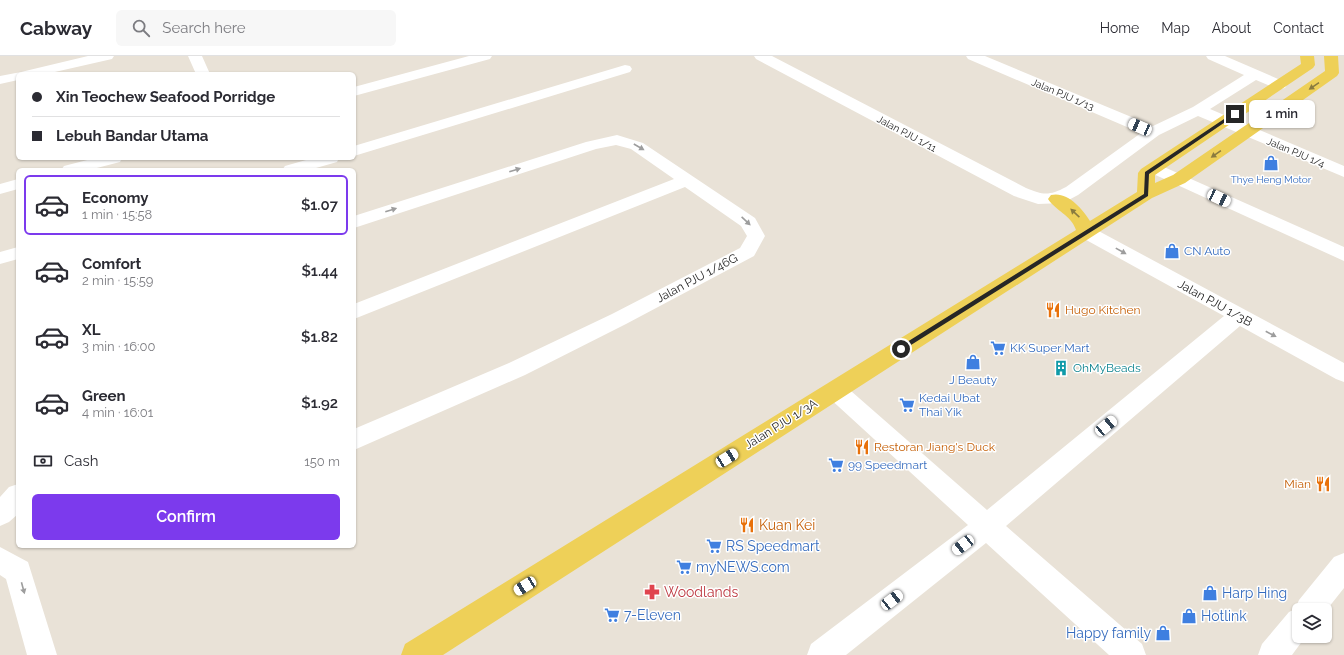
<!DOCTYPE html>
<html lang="en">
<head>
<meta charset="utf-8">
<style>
	:root { --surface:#fff; --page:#f7f7f7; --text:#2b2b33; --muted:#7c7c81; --line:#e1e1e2; --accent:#7c3aed }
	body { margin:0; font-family:Raleway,sans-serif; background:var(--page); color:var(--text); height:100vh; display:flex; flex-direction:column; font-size:15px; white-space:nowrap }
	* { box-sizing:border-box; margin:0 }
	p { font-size:13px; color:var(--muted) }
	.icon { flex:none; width:22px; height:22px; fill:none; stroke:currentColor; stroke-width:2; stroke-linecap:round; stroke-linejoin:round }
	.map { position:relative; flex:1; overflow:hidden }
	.sheet { position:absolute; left:16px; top:112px; width:340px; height:380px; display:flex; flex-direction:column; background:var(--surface); border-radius:6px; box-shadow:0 1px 3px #0004 }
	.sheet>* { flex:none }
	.hud { position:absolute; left:16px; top:16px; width:340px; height:88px; border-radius:6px; box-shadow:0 1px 3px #0004; display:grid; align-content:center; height:88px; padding:0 16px; background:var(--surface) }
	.controls { position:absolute; left:1292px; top:547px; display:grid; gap:8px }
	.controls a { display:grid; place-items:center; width:40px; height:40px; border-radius:6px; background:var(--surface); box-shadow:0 1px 3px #0004; font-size:20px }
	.end { position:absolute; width:18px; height:18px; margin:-9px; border:5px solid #262626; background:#fff; box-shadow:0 0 0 2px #fff }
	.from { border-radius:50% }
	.bubble { position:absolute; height:28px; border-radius:6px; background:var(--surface); box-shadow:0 1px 3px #0004; font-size:13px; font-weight:600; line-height:28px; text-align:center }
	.car { position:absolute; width:12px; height:24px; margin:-12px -6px; border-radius:5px; box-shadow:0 0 3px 1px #0007; background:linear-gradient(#fff 24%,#345 0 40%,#fff 0 76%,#345 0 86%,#fff 0) }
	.hud b { display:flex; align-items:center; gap:14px; height:38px; font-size:15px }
	.hud b+b { border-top:1px solid var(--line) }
	.hud i { width:10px; height:10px; background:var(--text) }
	ul { padding:7px 0 0; list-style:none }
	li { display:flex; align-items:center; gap:12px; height:60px; margin:0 8px 6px; padding:0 8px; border:2px solid transparent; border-radius:6px }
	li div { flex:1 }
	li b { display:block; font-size:15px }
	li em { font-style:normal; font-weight:600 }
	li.selected { border-color:var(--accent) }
	li>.icon { width:36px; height:36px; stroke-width:1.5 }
	.pay { display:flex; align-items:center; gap:10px; height:44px; padding:0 16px; font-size:15px }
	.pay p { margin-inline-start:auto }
	.action { display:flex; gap:8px; margin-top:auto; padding:8px 16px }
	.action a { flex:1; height:46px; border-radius:6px; background:var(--accent); color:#fff; font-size:16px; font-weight:600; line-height:46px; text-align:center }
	header { display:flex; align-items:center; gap:24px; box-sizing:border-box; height:56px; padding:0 20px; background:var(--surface); border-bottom:1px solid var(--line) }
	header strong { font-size:19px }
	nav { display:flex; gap:22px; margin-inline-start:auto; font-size:14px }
	.search { width:280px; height:36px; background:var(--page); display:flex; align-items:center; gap:10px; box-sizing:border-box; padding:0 14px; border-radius:6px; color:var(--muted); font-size:15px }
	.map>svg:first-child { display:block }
</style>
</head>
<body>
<header>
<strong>Cabway</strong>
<div class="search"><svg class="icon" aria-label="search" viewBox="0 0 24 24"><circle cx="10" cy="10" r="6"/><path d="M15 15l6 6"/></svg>Search here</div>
<nav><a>Home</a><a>Map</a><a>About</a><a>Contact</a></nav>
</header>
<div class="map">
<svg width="1344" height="599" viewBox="0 0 1344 599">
	<rect width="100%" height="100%" fill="#e9e2d7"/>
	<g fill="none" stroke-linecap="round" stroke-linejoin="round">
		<path fill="#fff" fill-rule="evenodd" d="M88,0H114L112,3L46,18H18V24L0,28V20L21,16Z
			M188,0H202L210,18H196Z
			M469,0H492L490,3L354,40V31Z
			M754,0H772L1026,132C1043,139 1049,140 1066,131L1141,77L968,3L966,0H985L1153,70L1193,51L1244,19L1208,3L1206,0H1225L1285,26L1287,29L1285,32L1280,33L1275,32L1256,24L1210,53L1344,110V121L1198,60L1159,79L1078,139L1063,147L1038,148L1014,140L756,3Z
			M625,9L630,10L632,13L630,16L354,100V90Z
			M617,79L643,87L755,162L765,180L754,200L626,268L525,319L354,394V373L509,307L612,258L740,192L747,180L741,170L685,131L354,263V248L674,123L631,93L616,89L596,93L354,172V160L586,86Z
			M95,102H122L120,106L89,114H61L64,110Z
			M313,102H339L337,106L309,114H282L285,110Z
			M1155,107L1344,191V205L1149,116L1147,112L1149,108Z
			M18,123V133L0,138V128Z
			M1086,170L1093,172L1344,307V326L1336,323L1240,270L1006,470L1142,588L1146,599H1109L986,487L846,599H807L811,588L968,469L827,340L824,334L827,328L835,325L843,328L987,454L1224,260L1079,180L1077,176L1079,172Z
			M18,191V203L0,208V196Z
			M18,428V458L9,466L0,470V441L9,431Z
			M0,491L28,506L57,599H27L6,523L0,519Z
			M1344,497V532L1325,556V554H1299V580H1306L1292,599H1258L1262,588L1289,556L1295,553L1299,544L1334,501Z"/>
		<path fill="#eed058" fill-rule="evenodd" d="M1300,0H1314L1315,9L1313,12L1155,119V127L1173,119L1325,15L1324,0H1338L1339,17L1337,20L1185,127L1152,142L443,599H401L405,588L1076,174C1071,159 1056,155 1048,143L1051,139C1067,135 1082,152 1090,165L1137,136L1138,117L1141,113L1301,8Z"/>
	</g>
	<defs><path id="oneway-solid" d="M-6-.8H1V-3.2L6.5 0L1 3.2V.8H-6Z"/></defs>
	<g fill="#8a7b3f">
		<use href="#oneway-solid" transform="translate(1314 30) rotate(146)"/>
		<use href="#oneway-solid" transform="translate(1216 98) rotate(145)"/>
		<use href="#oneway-solid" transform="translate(1075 157) rotate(-137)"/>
	</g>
	<g fill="#9d9d9d">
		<use href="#oneway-solid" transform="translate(639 91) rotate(30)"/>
		<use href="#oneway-solid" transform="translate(515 114) rotate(-18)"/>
		<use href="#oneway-solid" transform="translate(391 154) rotate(-18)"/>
		<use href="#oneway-solid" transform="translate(746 165) rotate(43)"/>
		<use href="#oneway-solid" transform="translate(1121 195) rotate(29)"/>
		<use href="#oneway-solid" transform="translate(1271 278) rotate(28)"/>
		<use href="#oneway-solid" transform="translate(23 532) rotate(75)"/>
	</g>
	<path fill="#262626" d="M1233,57L1237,58L1149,118L1148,140L903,294H899V291L1144,138L1145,116Z"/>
	<defs>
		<g id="shop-bare" transform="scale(1.2)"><path d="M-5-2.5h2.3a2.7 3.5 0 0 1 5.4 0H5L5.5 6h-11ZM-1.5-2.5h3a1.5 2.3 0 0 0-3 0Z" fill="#3f7fe0" stroke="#fff" stroke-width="2.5" paint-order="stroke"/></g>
		<g id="restaurant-bare" transform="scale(1.2)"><path d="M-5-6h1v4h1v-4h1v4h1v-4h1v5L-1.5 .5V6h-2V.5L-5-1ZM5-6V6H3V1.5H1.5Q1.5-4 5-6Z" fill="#e8710a" stroke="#fff" stroke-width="2.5" paint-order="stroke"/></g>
		<g id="supermarket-bare" transform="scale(1.2)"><path d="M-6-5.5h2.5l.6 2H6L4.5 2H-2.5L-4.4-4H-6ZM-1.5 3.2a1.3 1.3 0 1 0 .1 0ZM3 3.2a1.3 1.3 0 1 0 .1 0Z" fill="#3f7fe0" stroke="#fff" stroke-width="2.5" paint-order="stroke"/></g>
		<g id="building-bare" transform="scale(1.2)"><path d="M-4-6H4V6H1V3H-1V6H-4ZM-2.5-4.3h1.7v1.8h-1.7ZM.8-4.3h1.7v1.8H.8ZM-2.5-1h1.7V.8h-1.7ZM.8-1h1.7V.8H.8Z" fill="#0f9aa8" stroke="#fff" stroke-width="2.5" paint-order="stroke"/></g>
		<g id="pharmacy-bare" transform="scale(1.2)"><path d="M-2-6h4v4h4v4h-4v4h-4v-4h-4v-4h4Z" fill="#e0444e" stroke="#fff" stroke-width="2.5" paint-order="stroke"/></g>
	</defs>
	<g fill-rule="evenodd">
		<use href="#shop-bare" x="1271" y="107"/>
		<use href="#shop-bare" x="1172" y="195"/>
		<use href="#restaurant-bare" x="1053" y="254"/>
		<use href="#supermarket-bare" x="998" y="292"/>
		<use href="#shop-bare" x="973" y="306"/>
		<use href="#building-bare" x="1061" y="312"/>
		<use href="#supermarket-bare" x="907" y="349"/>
		<use href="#restaurant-bare" x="862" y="391"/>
		<use href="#supermarket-bare" x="836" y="409"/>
		<use href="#restaurant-bare" x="1323" y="428"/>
		<use href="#restaurant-bare" x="747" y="469"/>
		<use href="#supermarket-bare" x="714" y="490"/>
		<use href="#supermarket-bare" x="684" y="511"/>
		<use href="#pharmacy-bare" x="652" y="536"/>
		<use href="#shop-bare" x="1210" y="537"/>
		<use href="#supermarket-bare" x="612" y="559"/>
		<use href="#shop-bare" x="1189" y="560"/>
		<use href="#shop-bare" x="1163" y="577"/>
	</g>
	<g text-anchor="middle" stroke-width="3" stroke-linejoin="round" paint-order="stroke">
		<g font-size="10" fill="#262626" stroke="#fff">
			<text transform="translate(1063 38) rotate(23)" y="4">Jalan PJU 1/13</text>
			<text transform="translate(907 77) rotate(28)" y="4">Jalan PJU 1/11</text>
			<text transform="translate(1296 96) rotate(23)" y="4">Jalan PJU 1/4</text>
		</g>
		<g font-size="10" fill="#366cbe" stroke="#fff">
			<text x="1271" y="127">Thye Heng Motor</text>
		</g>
		<g font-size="12" fill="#366cbe" stroke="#fff" text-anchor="start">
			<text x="1184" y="199">CN Auto</text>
			<text x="1010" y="296">KK Super Mart</text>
			<text x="973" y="328" text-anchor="middle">J Beauty</text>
			<text x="919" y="346">Kedai Ubat<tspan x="919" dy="14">Thai Yik</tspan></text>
			<text x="848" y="413">99 Speedmart</text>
		</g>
		<g font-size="12" fill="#262626" stroke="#fff">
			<text transform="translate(697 222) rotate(-28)" y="4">Jalan PJU 1/46G</text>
			<text transform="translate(1215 247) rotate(29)" y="4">Jalan PJU 1/3B</text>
			<text transform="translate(781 368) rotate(-32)" y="4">Jalan PJU 1/3A</text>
		</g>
		<g font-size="12" fill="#c56008" stroke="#fff" text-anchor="start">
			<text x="1065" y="258">Hugo Kitchen</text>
			<text x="874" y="395">Restoran Jiang's Duck</text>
			<text x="1311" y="432" text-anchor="end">Mian</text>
		</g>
		<g font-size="12" fill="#0d838f" stroke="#fff" text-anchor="start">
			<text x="1073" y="316">OhMyBeads</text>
		</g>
		<g font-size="14" fill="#c56008" stroke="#fff" text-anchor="start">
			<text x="759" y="474">Kuan Kei</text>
		</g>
		<g font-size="14" fill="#366cbe" stroke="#fff" text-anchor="start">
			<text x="726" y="495">RS Speedmart</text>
			<text x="696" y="516">myNEWS.com</text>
			<text x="1222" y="542">Harp Hing</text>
			<text x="624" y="564">7-Eleven</text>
			<text x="1201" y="565">Hotlink</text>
			<text x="1151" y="582" text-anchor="end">Happy family</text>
		</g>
		<g font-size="14" fill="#be3a42" stroke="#fff" text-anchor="start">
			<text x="664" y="541">Woodlands</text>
		</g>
	</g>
</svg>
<div class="controls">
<a><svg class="icon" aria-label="layers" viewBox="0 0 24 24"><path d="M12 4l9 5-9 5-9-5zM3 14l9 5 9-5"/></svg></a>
</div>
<i class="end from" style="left:901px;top:293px"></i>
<i class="end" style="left:1235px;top:58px"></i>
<div class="bubble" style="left:1249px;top:44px;width:66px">1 min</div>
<i class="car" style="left:1140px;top:71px;rotate:293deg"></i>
<i class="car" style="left:1219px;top:142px;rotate:115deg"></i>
<i class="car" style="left:1106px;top:370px;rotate:50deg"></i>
<i class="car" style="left:727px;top:402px;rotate:58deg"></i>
<i class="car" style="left:963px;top:489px;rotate:232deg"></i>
<i class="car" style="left:525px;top:530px;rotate:238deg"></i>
<i class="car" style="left:892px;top:544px;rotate:52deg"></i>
<div class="hud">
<b><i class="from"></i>Xin Teochew Seafood Porridge</b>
<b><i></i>Lebuh Bandar Utama</b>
</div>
<section class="sheet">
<ul>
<li class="selected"><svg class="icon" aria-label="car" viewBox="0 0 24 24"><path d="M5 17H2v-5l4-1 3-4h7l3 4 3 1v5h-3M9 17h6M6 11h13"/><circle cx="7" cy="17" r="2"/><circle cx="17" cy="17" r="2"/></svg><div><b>Economy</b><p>1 min · 15:58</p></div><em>$1.07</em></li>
<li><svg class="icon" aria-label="car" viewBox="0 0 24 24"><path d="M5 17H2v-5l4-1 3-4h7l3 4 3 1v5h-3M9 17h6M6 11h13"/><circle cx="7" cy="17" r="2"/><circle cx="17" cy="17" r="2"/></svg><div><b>Comfort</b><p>2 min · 15:59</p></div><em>$1.44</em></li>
<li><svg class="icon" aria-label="car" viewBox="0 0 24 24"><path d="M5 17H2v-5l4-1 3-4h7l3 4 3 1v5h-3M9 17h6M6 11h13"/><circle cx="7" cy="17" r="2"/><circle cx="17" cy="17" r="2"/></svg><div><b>XL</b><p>3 min · 16:00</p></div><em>$1.82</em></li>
<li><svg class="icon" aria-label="car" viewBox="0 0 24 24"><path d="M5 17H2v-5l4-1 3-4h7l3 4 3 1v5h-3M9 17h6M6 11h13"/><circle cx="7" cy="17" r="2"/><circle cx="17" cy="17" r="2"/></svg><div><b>Green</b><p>4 min · 16:01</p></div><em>$1.92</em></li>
</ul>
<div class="pay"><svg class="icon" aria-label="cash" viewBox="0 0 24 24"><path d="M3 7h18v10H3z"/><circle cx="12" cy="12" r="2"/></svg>Cash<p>150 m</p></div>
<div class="action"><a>Confirm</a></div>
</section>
</div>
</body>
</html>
